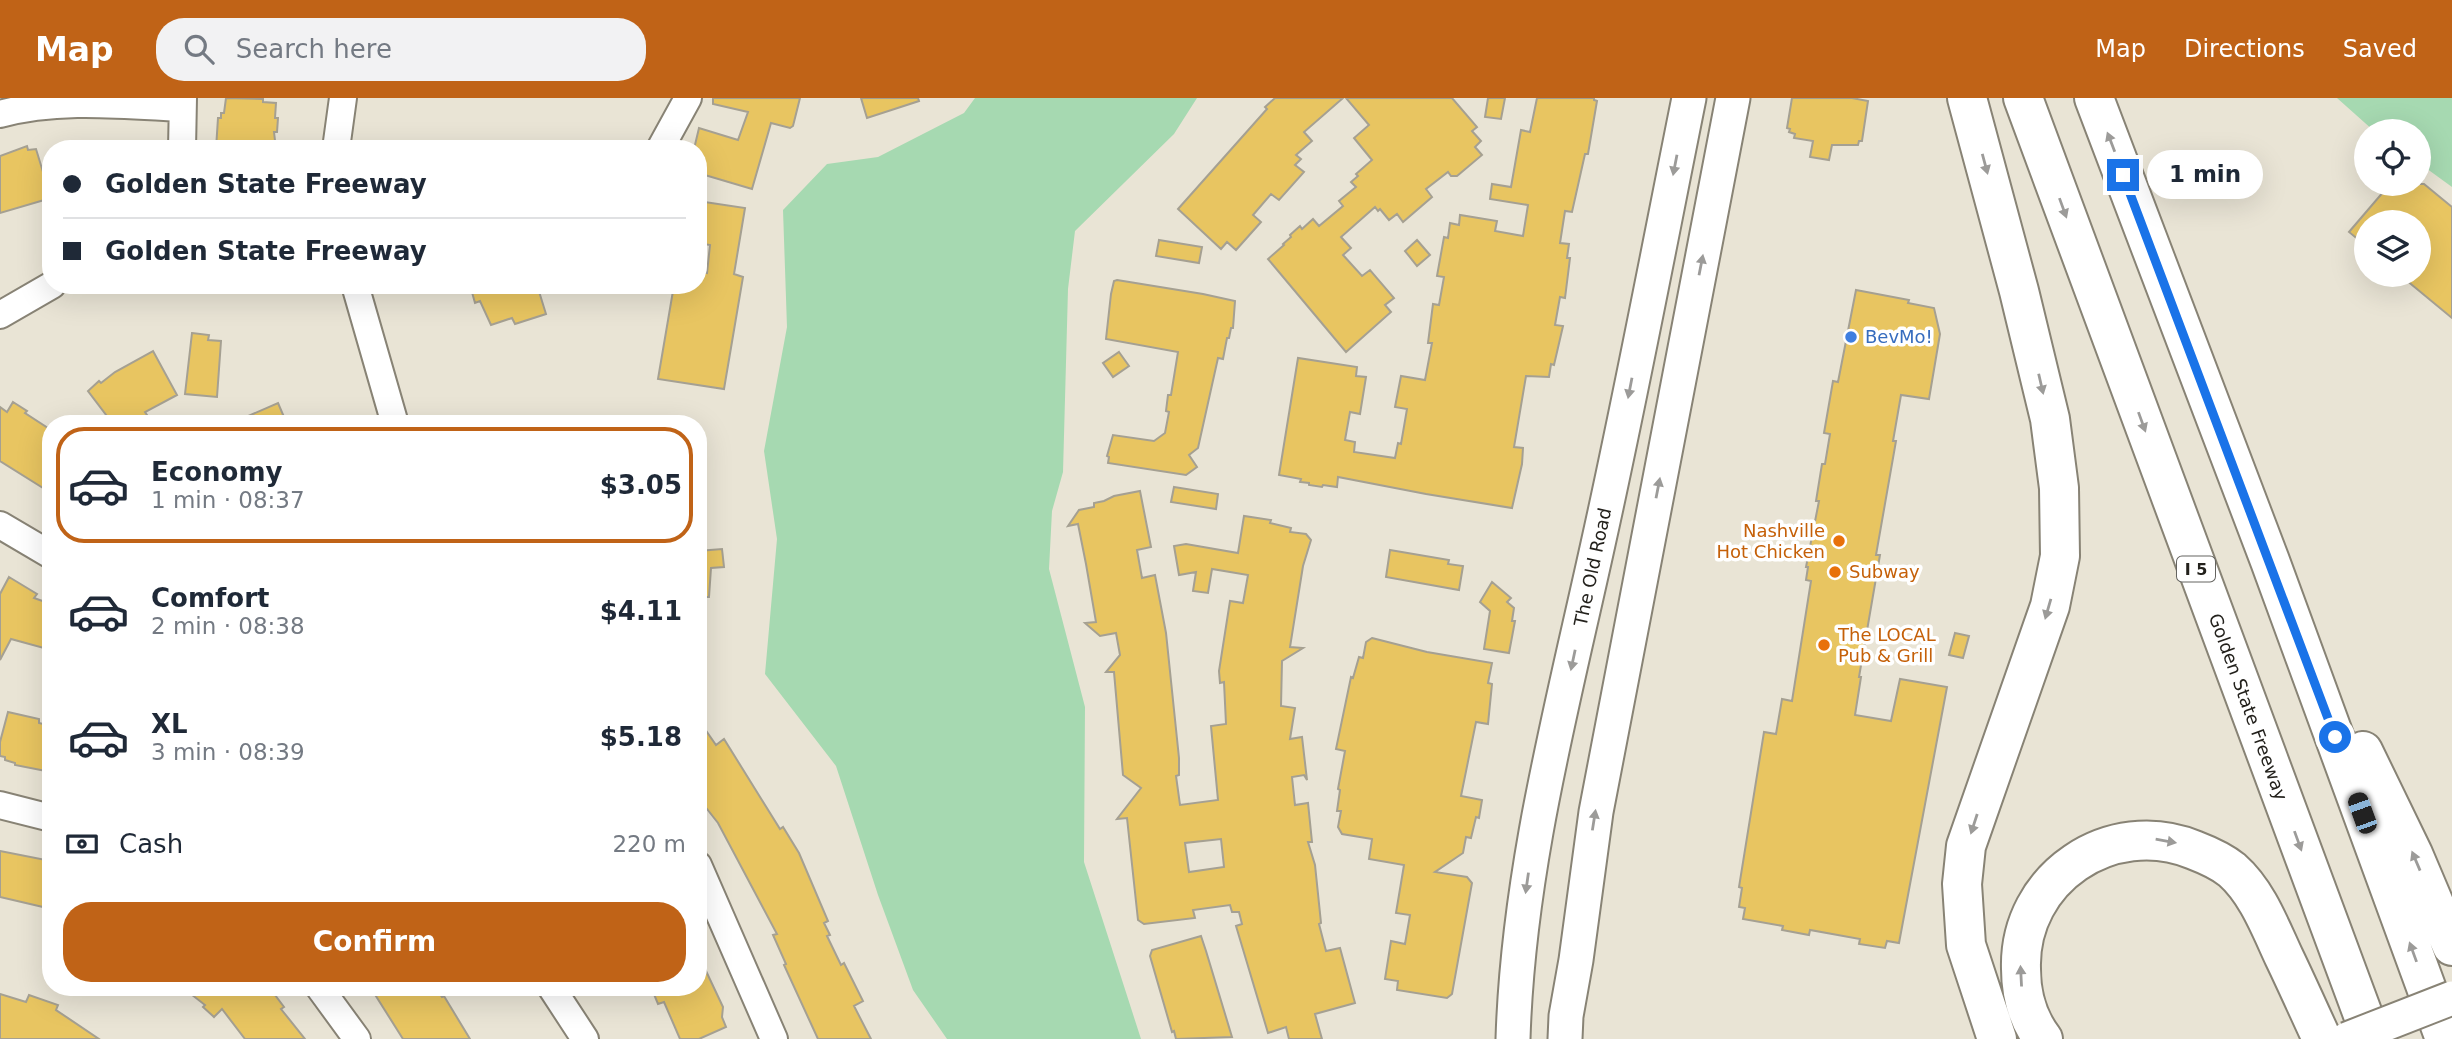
<!DOCTYPE html>
<html lang="en">
<head>
<meta charset="utf-8">
<style>
	:root { --surface:#fff; --page:#f2f2f3; --text:#1f2937; --muted:#747a83; --line:#e0e1e3; --accent:#c06317 }
	body { margin:0; font-family:"DejaVu Sans",sans-serif; background:var(--page); color:var(--text); height:100vh; display:flex; flex-direction:column; font-size:26px; white-space:nowrap }
	* { box-sizing:border-box; margin:0 }
	p { font-size:23px; color:var(--muted) }
	.icon { flex:none; width:38px; height:38px; fill:none; stroke:currentColor; stroke-width:2; stroke-linecap:round; stroke-linejoin:round }
	.map { position:relative; flex:1; overflow:hidden }
	.sheet { position:absolute; left:42px; top:317px; width:665px; height:581px; display:flex; flex-direction:column; background:var(--surface); border-radius:28px; box-shadow:0 7px 28px #0002 }
	.sheet>* { flex:none }
	.banner { position:absolute; left:42px; top:42px; width:665px; height:154px; border-radius:28px; box-shadow:0 7px 28px #0002; display:grid; align-content:center; height:154px; padding:0 21px; background:var(--surface) }
	.tools { position:absolute; left:2354px; top:21px; display:grid; gap:14px }
	.tools a { display:grid; place-items:center; width:77px; height:77px; border-radius:50%; background:var(--surface); box-shadow:0 7px 28px #0002; font-size:35px }
	.end { position:absolute; width:32px; height:32px; margin:-16px; border:9px solid #1a73e8; background:#fff; box-shadow:0 0 0 4px #fff }
	.from { border-radius:50% }
	.bubble { position:absolute; height:49px; border-radius:24px; background:var(--surface); box-shadow:0 7px 28px #0002; font-size:23px; font-weight:700; line-height:49px; text-align:center }
	.car { position:absolute; width:21px; height:42px; margin:-21px -10px; border-radius:9px; box-shadow:0 0 5px 2px #0007; background:linear-gradient(#222 24%,#8ab4d8 0 40%,#222 0 76%,#8ab4d8 0 86%,#222 0) }
	.banner b { display:flex; align-items:center; gap:24px; height:66px; font-size:26px }
	.banner b+b { border-top:2px solid var(--line) }
	.banner i { width:18px; height:18px; background:var(--text) }
	ul { padding:12px 0 0; list-style:none }
	li { display:flex; align-items:center; gap:21px; height:116px; margin:0 14px 10px; padding:0 7px; border:4px solid transparent; border-radius:28px }
	li div { flex:1 }
	li b { display:block; font-size:26px }
	li em { font-style:normal; font-weight:700 }
	li.selected { border-color:var(--accent) }
	li>.icon { width:63px; height:63px; stroke-width:1.5 }
	.pay { display:flex; align-items:center; gap:18px; height:77px; padding:0 21px; font-size:26px }
	.pay p { margin-inline-start:auto }
	.button { display:flex; gap:14px; margin-top:auto; padding:14px 21px }
	.button a { flex:1; height:80px; border-radius:28px; background:var(--accent); color:#fff; font-size:28px; font-weight:700; line-height:80px; text-align:center }
	header { display:flex; align-items:center; gap:42px; box-sizing:border-box; height:98px; padding:0 35px; background:var(--accent); color:#fff }
	header strong { font-size:33px }
	nav { display:flex; gap:38px; margin-inline-start:auto; font-size:24px }
	.search { width:490px; height:63px; background:var(--page); display:flex; align-items:center; gap:18px; box-sizing:border-box; padding:0 24px; border-radius:28px; color:var(--muted); font-size:26px }
	.map>svg:first-child { display:block }
</style>
</head>
<body>
<header>
<strong>Map</strong>
<div class="search"><svg class="icon" aria-label="search" viewBox="0 0 24 24"><circle cx="10" cy="10" r="6"/><path d="M15 15l6 6"/></svg>Search here</div>
<nav><a>Map</a><a>Directions</a><a>Saved</a></nav>
</header>
<div class="map">
<svg width="2452" height="941" viewBox="0 0 2452 941">
	<rect width="100%" height="100%" fill="#e9e4d5"/>
	<path fill="#a6d9b1" d="M975,0H1197L1174,36L1075,133L1068,191L1063,374L1052,413L1049,471L1085,609L1084,764L1141,941H947L913,892L878,797L836,668L765,576L777,441L764,353L787,229L783,112L827,66L878,59L964,15Z
		M2337,0H2452V89L2419,65L2418,33H2374Z"/>
	<path fill="#e8c561" stroke="#a5a092" stroke-width="2" fill-rule="evenodd" d="M226,0L263,1V4L276,5L275,20H278L277,34H274L276,51H216L218,20H221V15H224Z
		M713,0H800L793,28L790,30L771,25L752,91L698,75V51H694L699,30L738,42L748,14L713,6Z
		M861,0H918L919,3L867,20Z
		M1275,0H1343L1304,34L1312,43L1296,57L1301,61L1295,67L1304,74L1279,102L1271,96L1253,117L1261,124L1236,152L1227,144L1221,151L1178,111L1267,11L1265,9Z
		M1346,0H1452L1477,29L1472,33L1481,43L1475,49L1482,57L1457,78H1451L1448,74L1426,91L1432,99L1403,124L1397,116L1389,122L1380,111L1378,113L1375,109L1341,139L1351,150L1343,157L1362,178L1370,172L1394,200L1385,207L1391,214L1346,254L1268,161L1284,147L1283,146L1291,139L1290,137L1300,128L1302,131L1313,121L1319,128L1343,108L1339,103L1356,89L1351,84L1358,78L1356,76L1372,62L1354,40L1369,27Z
		M1488,0H1505L1501,21L1485,19Z
		M1537,0H1594V2L1597,3L1588,56H1585L1572,114L1565,113L1560,145L1569,146L1567,160H1570L1565,200L1560,199L1555,227L1563,228L1554,267L1551,266L1549,279L1526,278L1514,349L1523,350L1522,366L1512,410L1426,396L1338,379L1337,389L1323,387L1322,389L1309,387V385L1300,384L1301,381L1279,377L1298,260L1357,269L1356,278L1366,279L1360,316L1350,314L1345,342L1355,344L1354,354L1395,360L1398,345L1401,346L1407,311L1395,309L1401,278L1425,282L1432,245H1428L1433,206L1439,207L1444,179L1437,178L1444,139L1448,140L1450,125L1459,127L1460,117L1497,123L1495,133L1523,138L1528,107L1490,101L1492,86L1511,89L1521,32L1530,34Z
		M1792,0H1852L1868,3L1862,43H1859L1858,47H1832L1829,62L1810,59L1813,43L1794,40L1795,36L1789,34L1790,31L1787,30Z
		M27,48L28,52L36,51L51,100L0,115V58Z
		M2390,86H2424L2452,109V220L2400,177H2418V124H2366V148L2349,134Z
		M698,103L745,110L734,176L743,179L724,291L658,281L674,187H698V173L707,175L710,147L698,145Z
		M1159,142L1202,149L1199,165L1156,158Z
		M1417,142L1430,157L1417,168L1405,153Z
		M1117,182L1203,196L1235,203L1233,230H1231L1229,240H1227L1223,261L1218,260L1198,350L1189,357L1197,369L1186,377L1108,365L1109,359L1107,358L1113,337L1154,343L1165,335L1169,314L1166,313L1168,297H1171L1178,254L1106,241L1111,196L1114,183Z
		M470,187H537L546,216L515,226L512,220L491,227L480,203L475,205Z
		M1856,192L1909,202L1908,205L1934,210L1940,236L1929,301L1901,297L1893,343H1896L1876,457H1880L1859,579H1861L1855,617L1891,623L1900,581L1947,589L1899,845L1887,843L1885,850L1859,846L1860,841L1810,832L1809,837L1782,832L1783,828L1743,821L1745,810L1739,809L1742,790L1739,789L1764,634L1776,636L1782,601L1792,603L1811,483L1806,482L1808,469H1806L1819,403H1816L1822,366H1825L1830,336L1824,335L1833,283L1838,284Z
		M192,235L209,237L208,242L221,243L217,299L185,296Z
		M153,253L177,297L145,314L153,326H113L88,293L99,283L101,285L115,274Z
		M1119,254L1129,268L1113,279L1103,265Z
		M13,304L27,313L25,315L51,332V395L0,363V309L7,314Z
		M278,305L287,326H230Z
		M1174,389L1218,396L1216,411L1171,404Z
		M1140,393L1151,449L1137,452L1142,480L1155,477L1166,535L1179,660V677L1176,678L1180,707L1218,702L1211,628L1226,626L1224,584L1220,585L1219,573L1230,503L1243,505L1248,477L1212,471L1208,495L1193,493L1196,474L1179,477L1174,448L1186,446L1238,455L1244,418L1271,422L1270,425L1291,430L1290,434L1306,436L1311,442L1303,468L1290,549L1303,550L1282,563L1281,608L1295,610L1290,641L1302,639L1307,682L1304,677L1292,679L1295,707L1308,705L1312,744H1308L1315,767L1321,825L1319,826L1326,853L1340,850L1355,905L1315,916L1322,941H1289L1286,929L1268,935L1236,828L1242,826L1239,814H1232L1230,807L1193,812L1195,820L1144,826L1138,822L1127,720L1117,721L1141,690L1123,677L1114,574H1106L1120,557L1116,535L1100,538L1085,525L1096,524L1086,466L1078,426L1068,428L1079,412L1094,409V405L1104,403L1114,398ZM1221,741L1224,769L1189,774L1185,745Z
		M722,451L724,469L711,470L709,499H698V453Z
		M1390,452L1449,462L1448,466L1463,468L1459,492L1386,479Z
		M9,479L37,496L34,500L51,506V552L11,541L0,562V496Z
		M1492,484L1511,500L1507,504L1514,510L1512,523H1515L1509,555L1484,551L1490,513L1480,504Z
		M1955,535L1969,538L1963,560L1949,557Z
		M1372,540L1427,554L1492,565L1488,585L1492,586L1488,626L1476,624L1461,698L1482,702L1479,720L1476,719L1471,740L1466,739L1463,755L1435,774L1467,779L1472,785L1452,896L1447,900L1397,892L1398,883L1385,881L1391,843L1405,846L1410,817L1396,815L1404,767L1369,761L1372,741L1342,736L1338,729L1341,713H1337L1340,692L1338,691L1345,653L1336,651L1351,579L1353,580L1359,559L1363,560L1366,544Z
		M8,614L39,621V625L51,628V674L15,667V665L5,662V659L0,658V644Z
		M698,621L716,647L724,641L780,731L783,729L799,755L828,823L824,825L830,837L827,838L841,867L844,865L863,903L854,908L871,941H818L784,867L786,866L773,837L777,836L718,725L707,711L704,713L698,705Z
		M0,753L51,763V775L43,809L0,799Z
		M1201,838L1206,853L1232,939L1176,941L1174,933L1172,934L1150,858L1152,852Z
		M698,856L723,909L722,919L726,929L699,941H680L664,904L658,906L651,889H698Z
		M182,889H269L284,909L281,911L305,941H245L222,911L214,919L203,909L205,907Z
		M382,889H435L442,899L444,898L470,941H403L374,895Z
		M0,896L26,904L29,897L58,907L56,912L99,941H0Z"/>
	<g fill="none" stroke-linecap="round" stroke-linejoin="round">
		<g stroke="#888375" stroke-width="30">
			<path id="minor" d="M0,16C58,0 122,7 182,10
				M182,51L183,0
				M336,51L343,0
				M660,51L688,0
				M355,187L395,326
				M0,217L52,187
				M0,427L51,457
				M0,707L51,720
				M698,767L774,941
				M319,889L357,941
				M551,889L585,941"/>
		</g>
		<g stroke="#888375" stroke-width="37">
			<path id="major" d="M1513,941C1518,773 1562,610 1598,446C1631,298 1659,149 1689,0
				M1565,941L1566,918L1576,862L1596,714L1733,0"/>
		</g>
		<g stroke="#888375" stroke-width="42">
			<path id="highway" d="M1967,0L2019,193L2050,321L2059,390L2060,458L2050,508L1966,748L1962,786L1966,847L1997,941
				M2023,0L2372,941
				M2094,0L2270,463L2445,941
				M2363,653L2413,756L2452,848
				M2043,941C2027,920 2021,897 2021,871C2018,780 2111,718 2194,752C2207,757 2221,763 2232,772C2257,794 2270,829 2284,859C2297,886 2309,913 2322,941"/>
		</g>
		<use href="#minor" stroke="#fff" stroke-width="26"/>
		<use href="#major" stroke="#fff" stroke-width="33"/>
		<use href="#highway" stroke="#fff" stroke-width="38"/>
		<g stroke="#888375" stroke-width="37" stroke-linecap="butt">
			<path id="major-bridge" d="M2347,941L2452,900"/>
		</g>
		<use href="#major-bridge" stroke="#fff" stroke-width="33"/>
	</g>
	<defs><path id="oneway-solid" d="M-6-.8H1V-3.2L6.5 0L1 3.2V.8H-6Z" transform="scale(1.75)"/></defs>
	<g fill="#9c9b99">
		<use href="#oneway-solid" transform="translate(2111 44) rotate(-111)"/>
		<use href="#oneway-solid" transform="translate(1985 66) rotate(75)"/>
		<use href="#oneway-solid" transform="translate(1675 67) rotate(101)"/>
		<use href="#oneway-solid" transform="translate(2063 110) rotate(70)"/>
		<use href="#oneway-solid" transform="translate(1701 167) rotate(-79)"/>
		<use href="#oneway-solid" transform="translate(2041 286) rotate(77)"/>
		<use href="#oneway-solid" transform="translate(1630 290) rotate(101)"/>
		<use href="#oneway-solid" transform="translate(2142 324) rotate(70)"/>
		<use href="#oneway-solid" transform="translate(1658 390) rotate(-79)"/>
		<use href="#oneway-solid" transform="translate(2048 511) rotate(106)"/>
		<use href="#oneway-solid" transform="translate(1573 562) rotate(102)"/>
		<use href="#oneway-solid" transform="translate(1594 722) rotate(-81)"/>
		<use href="#oneway-solid" transform="translate(1974 726) rotate(108)"/>
		<use href="#oneway-solid" transform="translate(2166 743) rotate(10)"/>
		<use href="#oneway-solid" transform="translate(2298 743) rotate(70)"/>
		<use href="#oneway-solid" transform="translate(2416 763) rotate(-113)"/>
		<use href="#oneway-solid" transform="translate(1527 785) rotate(98)"/>
		<use href="#oneway-solid" transform="translate(2413 854) rotate(-110)"/>
		<use href="#oneway-solid" transform="translate(2021 878) rotate(-93)"/>
	</g>
	<g fill="none" stroke-linecap="round" stroke-linejoin="round">
		<path stroke="#1a73e8" stroke-width="9" d="M2123,77L2335,639"/>
	</g>
	<circle fill="#3f7fe0" stroke="#fff" stroke-width="2.5" cx="1851" cy="239" r="7"/>
	<g fill="#e8710a" stroke="#fff" stroke-width="2.5">
		<circle cx="1839" cy="443" r="7"/>
		<circle cx="1835" cy="474" r="7"/>
		<circle cx="1824" cy="547" r="7"/>
	</g>
	<g text-anchor="middle" stroke-width="7" stroke-linejoin="round" paint-order="stroke">
		<rect fill="#fff" stroke="#656460" stroke-width="2" x="2177" y="458.5" width="38" height="25" rx="5"/>
		<g font-size="16" font-weight="bold" fill="#23211c">
			<text x="2196" y="477">I 5</text>
		</g>
		<g font-size="18" fill="#366cbe" stroke="#fff" text-anchor="start">
			<text x="1865" y="245">BevMo!</text>
		</g>
		<g font-size="18" fill="#c56008" stroke="#fff" text-anchor="start">
			<text x="1825" y="439" text-anchor="end">Nashville<tspan x="1825" dy="21">Hot Chicken</tspan></text>
			<text x="1849" y="480">Subway</text>
			<text x="1838" y="543">The LOCAL<tspan x="1838" dy="21">Pub &amp; Grill</tspan></text>
		</g>
		<g font-size="18" fill="#23211c" stroke="#fff">
			<text transform="translate(1593 469) rotate(-78)" y="6">The Old Road</text>
			<text transform="translate(2248 609) rotate(70)" y="6">Golden State Freeway</text>
		</g>
	</g>
</svg>
<div class="tools">
<a><svg class="icon" aria-label="locate" viewBox="0 0 24 24"><circle cx="12" cy="12" r="6"/><path d="M12 2v4M12 18v4M2 12h4M18 12h4"/></svg></a>
<a><svg class="icon" aria-label="layers" viewBox="0 0 24 24"><path d="M12 4l9 5-9 5-9-5zM3 14l9 5 9-5"/></svg></a>
</div>
<i class="end from" style="left:2335px;top:639px"></i>
<i class="end" style="left:2123px;top:77px"></i>
<div class="bubble" style="left:2147px;top:52px;width:116px">1 min</div>
<i class="car" style="left:2362px;top:715px;rotate:340deg"></i>
<div class="banner">
<b><i class="from"></i>Golden State Freeway</b>
<b><i></i>Golden State Freeway</b>
</div>
<section class="sheet">
<ul>
<li class="selected"><svg class="icon" aria-label="car" viewBox="0 0 24 24"><path d="M5 17H2v-5l4-1 3-4h7l3 4 3 1v5h-3M9 17h6M6 11h13"/><circle cx="7" cy="17" r="2"/><circle cx="17" cy="17" r="2"/></svg><div><b>Economy</b><p>1 min · 08:37</p></div><em>$3.05</em></li>
<li><svg class="icon" aria-label="car" viewBox="0 0 24 24"><path d="M5 17H2v-5l4-1 3-4h7l3 4 3 1v5h-3M9 17h6M6 11h13"/><circle cx="7" cy="17" r="2"/><circle cx="17" cy="17" r="2"/></svg><div><b>Comfort</b><p>2 min · 08:38</p></div><em>$4.11</em></li>
<li><svg class="icon" aria-label="car" viewBox="0 0 24 24"><path d="M5 17H2v-5l4-1 3-4h7l3 4 3 1v5h-3M9 17h6M6 11h13"/><circle cx="7" cy="17" r="2"/><circle cx="17" cy="17" r="2"/></svg><div><b>XL</b><p>3 min · 08:39</p></div><em>$5.18</em></li>
</ul>
<div class="pay"><svg class="icon" aria-label="cash" viewBox="0 0 24 24"><path d="M3 7h18v10H3z"/><circle cx="12" cy="12" r="2"/></svg>Cash<p>220 m</p></div>
<div class="button"><a>Confirm</a></div>
</section>
</div>
</body>
</html>
